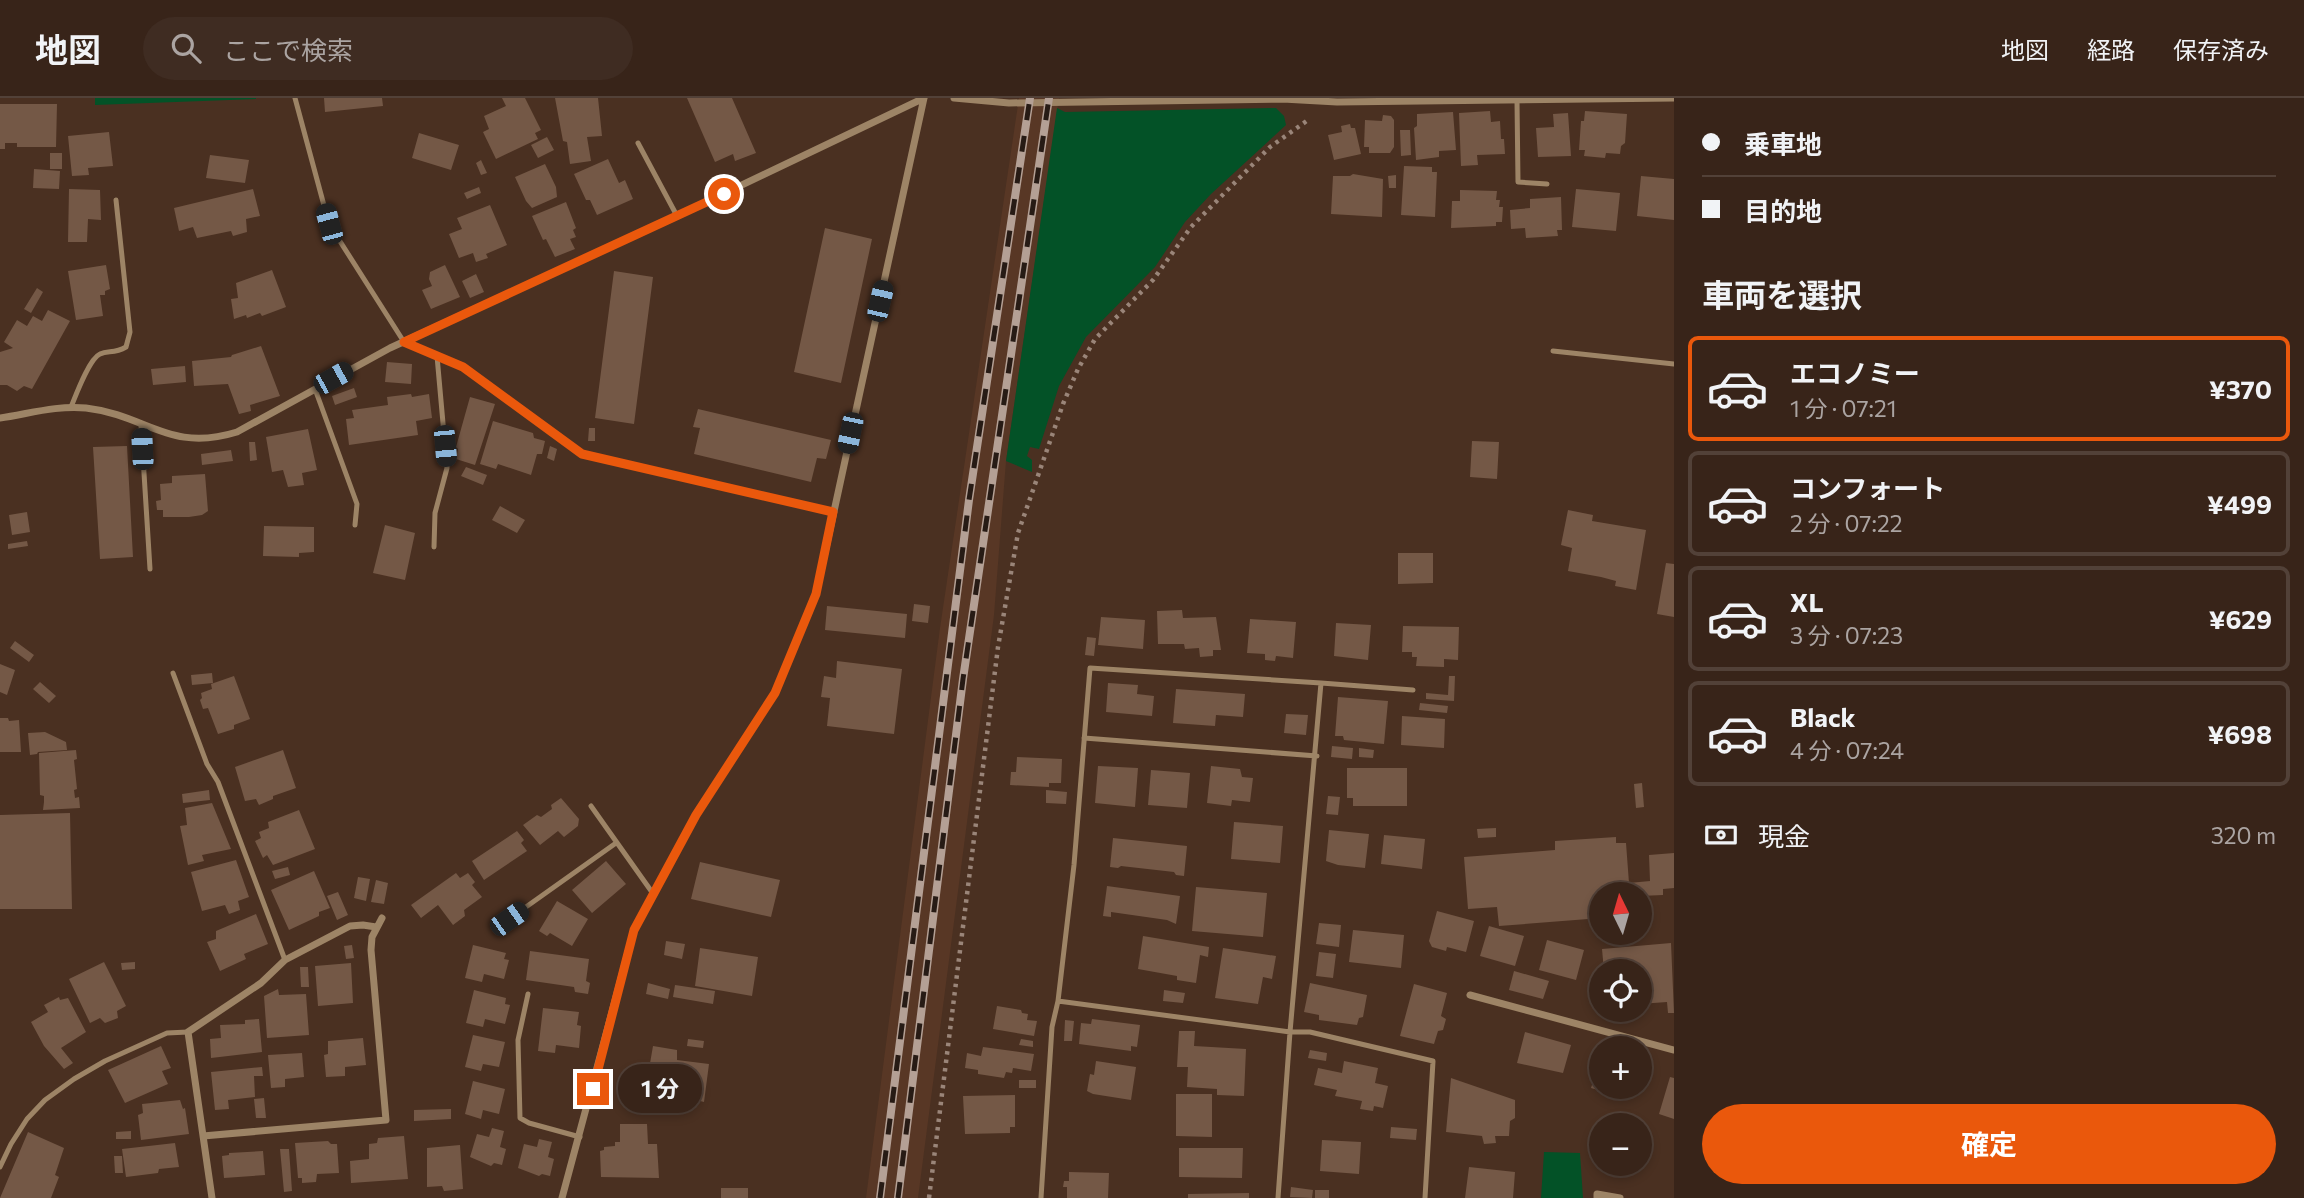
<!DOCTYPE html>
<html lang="ja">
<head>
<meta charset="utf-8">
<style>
	:root { --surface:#382419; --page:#3f2c22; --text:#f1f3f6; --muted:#aba4a2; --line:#524138; --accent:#ea580c }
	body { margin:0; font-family:Commissioner,"Noto Sans JP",sans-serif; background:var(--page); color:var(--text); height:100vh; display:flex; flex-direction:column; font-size:26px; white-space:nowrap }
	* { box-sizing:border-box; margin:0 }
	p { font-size:23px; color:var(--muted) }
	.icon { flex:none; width:38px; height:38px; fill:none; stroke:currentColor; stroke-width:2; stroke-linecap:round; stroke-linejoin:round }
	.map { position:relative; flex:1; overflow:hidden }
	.drawer { display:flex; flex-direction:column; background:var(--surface); width:630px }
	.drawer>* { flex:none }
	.guide { display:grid; align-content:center; height:154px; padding:0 28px; background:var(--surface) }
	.needle { width:46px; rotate:355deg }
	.buttons { position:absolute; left:1589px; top:784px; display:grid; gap:14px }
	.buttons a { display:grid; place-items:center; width:63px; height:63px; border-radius:50%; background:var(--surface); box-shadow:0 4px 10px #0003,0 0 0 2px var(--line); font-size:35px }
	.end { position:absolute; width:32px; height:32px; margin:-16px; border:9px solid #ea580c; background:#fff; box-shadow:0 0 0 4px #fff }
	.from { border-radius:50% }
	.bubble { position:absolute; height:49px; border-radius:24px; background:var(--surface); box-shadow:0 4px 10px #0003,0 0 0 2px var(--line); font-size:23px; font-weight:700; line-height:49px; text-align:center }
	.car { position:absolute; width:21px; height:42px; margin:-21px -10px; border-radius:9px; box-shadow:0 0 5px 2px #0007; background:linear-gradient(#222 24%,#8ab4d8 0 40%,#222 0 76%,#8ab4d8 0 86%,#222 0) }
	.guide b { display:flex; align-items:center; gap:24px; height:66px; font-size:26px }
	.guide b+b { border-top:2px solid var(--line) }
	.guide i { width:18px; height:18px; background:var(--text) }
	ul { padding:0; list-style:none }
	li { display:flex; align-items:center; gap:21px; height:105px; margin:0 14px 10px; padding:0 14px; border:4px solid var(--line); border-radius:10px }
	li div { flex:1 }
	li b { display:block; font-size:26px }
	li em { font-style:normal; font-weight:700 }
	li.selected { border-color:var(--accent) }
	li>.icon { width:63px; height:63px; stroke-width:1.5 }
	h2 { padding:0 28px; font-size:32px; line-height:84px }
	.pay { display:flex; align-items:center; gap:18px; height:77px; padding:0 28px; font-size:26px }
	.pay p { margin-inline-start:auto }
	.cta { display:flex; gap:14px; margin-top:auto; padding:14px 28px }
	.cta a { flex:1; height:80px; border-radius:42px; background:var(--accent); color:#fff; font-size:28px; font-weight:700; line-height:80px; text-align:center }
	header { display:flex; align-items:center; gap:42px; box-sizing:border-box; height:98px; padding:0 35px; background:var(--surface); border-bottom:2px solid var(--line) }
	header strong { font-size:33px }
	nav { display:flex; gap:38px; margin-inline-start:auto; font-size:24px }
	.search { width:490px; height:63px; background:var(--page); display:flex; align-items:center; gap:18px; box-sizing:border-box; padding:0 24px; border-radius:38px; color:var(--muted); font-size:26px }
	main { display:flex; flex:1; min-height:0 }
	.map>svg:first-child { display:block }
</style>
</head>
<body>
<header>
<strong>地図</strong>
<div class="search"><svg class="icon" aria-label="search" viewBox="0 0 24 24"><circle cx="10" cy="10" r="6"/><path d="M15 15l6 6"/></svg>ここで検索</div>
<nav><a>地図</a><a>経路</a><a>保存済み</a></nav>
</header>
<main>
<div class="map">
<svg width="1674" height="1100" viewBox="0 0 1674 1100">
	<rect width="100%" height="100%" fill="#4a3021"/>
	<path fill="#583725" d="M1019,0H1059L1006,363L994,517L918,1100H866L940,530Z"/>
	<path fill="#035227" d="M95,0H256V1L95,7Z
		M1057,10L1065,14L1276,10L1284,18L1286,27L1211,96L1185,124L1155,169L1086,239L1059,288L1039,351L1030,349L1027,358L1032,362V374L1006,363Z
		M1544,1054L1580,1055L1583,1100H1541Z"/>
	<path fill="#745846" d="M324,0H382L383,8L325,14Z
		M502,0H525L541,32L535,35L538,41L496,61L483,34L489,31L484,18L506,8Z
		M555,0H598L602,38L587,39L591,63L570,66L567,44L563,43Z
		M687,0H732L756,55L735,63L733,56L715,64Z
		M0,6H57L56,49H17V45H5V51H0Z
		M1490,13L1491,24L1500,23L1501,41H1504L1505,56L1477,57L1478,67L1461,68L1459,15Z
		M1585,13L1627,16L1625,45L1621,48L1620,56L1606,55L1605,60L1584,58L1585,52H1579L1581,23H1584Z
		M1453,14L1456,52L1439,53V59L1416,62L1414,30L1417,28V16Z
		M1568,15L1571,58L1538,59L1536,30L1554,29L1553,16Z
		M1383,17L1391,18L1394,22V49L1390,55H1369V49H1364L1365,22L1382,23Z
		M1350,26L1351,30H1355L1361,56L1334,62L1328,37L1342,34L1341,28Z
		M1400,32H1410L1411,57L1401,58Z
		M109,34L113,68L88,70L89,77L72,78L68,38Z
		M419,35L459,47L451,72L412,60Z
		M547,39L554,52L538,60L531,47Z
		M50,55H62V71H50Z
		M210,57L249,62L245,85L206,80Z
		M608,61L619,85L625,82L633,101L597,117L590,102H586L574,76Z
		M481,62L487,75L481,77L476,65Z
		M545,66L556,89L557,99L532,110L526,103L515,79Z
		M1404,68L1432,69V74H1437L1435,119L1401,117Z
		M34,71L60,73L59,91L33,90Z
		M1353,76L1383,81L1382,119L1331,116L1333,78H1350Z
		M1396,77V90H1389L1388,78Z
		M1641,78L1674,81V122L1637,118Z
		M479,89L481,95L467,101L464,95Z
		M69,91L100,92L101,122L88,121L87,144H68Z
		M253,91L260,118L246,121L247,134L233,138L231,133L197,140L193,129L179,133L174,110Z
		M1576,91L1620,95L1616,133L1572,129Z
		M1460,92L1497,93L1496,102H1500L1499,109H1503L1502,124H1496V128L1451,130L1452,103H1460Z
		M1561,99L1562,132H1557L1558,138L1526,140L1525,130L1511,131L1510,112L1530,110V101Z
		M566,104L576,130L573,132L576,139L570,141L575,151L555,159L546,141L543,142L532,118Z
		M490,107L507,147L486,156L488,160L476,164L473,155L459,160L449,136L462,131L457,120Z
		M825,130L872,141L841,285L794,274Z
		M106,167L110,191L105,193V197H100L103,218L76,222L68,173Z
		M445,167L460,199L431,211L422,192L432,188L429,181L430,174Z
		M272,172L286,209L262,218L260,215L247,220L246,217L234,221L231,201L238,200L236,185Z
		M614,173L653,179L634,326L595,320Z
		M476,176L484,194L470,200L462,183Z
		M37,190L43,194L31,215L24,211Z
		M48,212L70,223L32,291L24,288L17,293L7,287H0V254L13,250L4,244L17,222L27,228L33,218L42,223Z
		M261,248L280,298L250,307L251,313L239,316L228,286L194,288L192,263L231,259L232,257Z
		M387,264L412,266L411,286L385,284Z
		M185,268L186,284L153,287L151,271Z
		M354,290L357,299L335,307L332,298Z
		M411,296L412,299L429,296L432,320L416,323L418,337L349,347L346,321L354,320L352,312L388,307L387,299Z
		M470,299L495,306L475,367L456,361L458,351L456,349Z
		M698,311L831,342L826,361L817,360L811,384L694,356L700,330L693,329Z
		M493,323L533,335L534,340L545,343L542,356H537L531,377L498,366L496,371L480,366Z
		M589,330H595V343H588Z
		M308,331L317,372L302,375L304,387L288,389L283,372L272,374L266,339Z
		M1472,343L1499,344L1497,381L1470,379Z
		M249,344H255L257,362L250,363Z
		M127,348L133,459L100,461L93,349Z
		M550,348L557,351L554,363L547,360Z
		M231,352L233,363L202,367L201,356Z
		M466,369L487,377L483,387L461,378Z
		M205,376L208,413L202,417L189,419H163V412H157L156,403L161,402L160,386L172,385V378Z
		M500,408L525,422L517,435L492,422Z
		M1568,412L1593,417L1592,423L1646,432L1636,492L1615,488L1616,483L1601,479L1568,473L1572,450L1561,447Z
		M27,414L30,434L12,437L9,417Z
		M385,427L415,435L405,482L373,475Z
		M264,428L314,429V454L299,455V459L263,458Z
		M27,443L28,448L8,451V446Z
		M1398,455H1433V485L1398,486Z
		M1666,465L1674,466V519L1657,516Z
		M914,506L930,508L928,525L912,523Z
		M827,508L907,516L905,540L825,532Z
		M1182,512L1183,520L1216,519L1221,552H1213V558L1200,559L1199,550L1185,551L1184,546H1158L1157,513Z
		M1101,519L1145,522L1143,551L1098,547Z
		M1250,521L1296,524L1293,560L1276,558L1275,563L1265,562V556L1247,555Z
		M1336,525L1371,527L1368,562L1334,558Z
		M1403,528L1459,529L1458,562L1444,561V569L1416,568L1417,559H1412V554H1402Z
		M1087,539L1096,540L1094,558L1085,557Z
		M15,543L34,557L29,564L10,550Z
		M837,563L902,571L894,636L827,628L830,600L821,599L824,578L836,580Z
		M0,566L15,572L7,597L0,594Z
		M212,575L213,585L192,587L191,577Z
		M234,578L250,621L234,627V631L218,636L208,610L203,611L200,602L202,600L201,595L212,591L211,586Z
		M1449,578H1455L1454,603L1426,601V595L1448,597Z
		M40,584L56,598L49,605L33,591Z
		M1108,585L1138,587L1137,596L1154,598L1152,618L1106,614Z
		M1176,591L1245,596L1243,619L1216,617L1215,628L1173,625Z
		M1338,599L1388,603L1384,646L1344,642L1343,638H1335Z
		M1420,605L1448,608L1447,615L1419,612Z
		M1286,616L1308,617L1306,637L1284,635Z
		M1402,618L1445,621L1444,650L1401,647Z
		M0,620H8L9,623L19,622L21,654H0Z
		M45,634L66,644L67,652L38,654L37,656L30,657L28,635Z
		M1332,648L1353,650L1352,661L1331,659Z
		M1359,650L1374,652L1373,660L1359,659Z
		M76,652L77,661L74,662L77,691L74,692L75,700L79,699L80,710L43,712L44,704V698L40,697L39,655Z
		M283,652L296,690L273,698V701L259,707L256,701L245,703L235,669Z
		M1017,659L1062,661L1061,685H1049V689L1010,687L1011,674H1016Z
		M1098,668L1138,670L1135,709L1095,705Z
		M1211,668L1240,671L1242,679L1253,680L1250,704L1232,702L1231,708L1207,705Z
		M1347,670H1407V708H1353V700H1347Z
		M1151,672L1190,675L1187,710L1148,707Z
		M1642,685L1644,709L1636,710L1634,686Z
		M209,692L210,702L183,705L182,696Z
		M1046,692L1067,694L1066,706L1046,705Z
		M1328,698L1340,699L1338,717L1326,716Z
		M561,700L579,721L578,728L564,739L558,733L540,747L523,727L537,717L541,719L552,711L551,707Z
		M212,705L231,751L202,757L204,763L188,767L180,728L187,727L185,710Z
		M299,712L315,751L273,767L267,757L263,760L255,743L261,740L259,734L269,730L268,724Z
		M70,715L72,811H0V717Z
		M1234,724L1283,728L1280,765L1231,761Z
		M1496,730V739L1478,740L1477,731Z
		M1329,732L1369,736L1365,770L1338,767L1326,763Z
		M517,733L524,742L521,745L527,753L484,782L472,763Z
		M1384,737L1425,741L1422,771L1381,766Z
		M1616,739V745H1626L1629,785L1650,783L1649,757L1674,755V790L1663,791V797L1640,798V796H1601V820L1499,828L1497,809L1468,811L1464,759L1555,752V743Z
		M1113,740L1187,748L1184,778L1176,777L1174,774L1121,768L1118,770L1110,769Z
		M236,762L249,799L238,803L240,812L229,816L225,807L202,813L191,774Z
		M606,763L626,786L592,815L572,792Z
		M700,764L780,782L771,819L691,801Z
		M288,769L290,777L275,781L272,773Z
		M314,773L330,810L319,814V818L289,832L271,792Z
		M456,775L460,780L468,775L475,784L472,787L482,799L464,812L465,818L453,827L438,807L421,820L411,807Z
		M358,779L370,781L366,803L354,800Z
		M376,782L388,785L384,806L371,804Z
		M1107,788L1180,798L1176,826L1167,822L1111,814V819L1103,818Z
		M1196,789L1267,795L1263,839L1192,833Z
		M338,794L348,817L337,822L327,798Z
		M557,803L588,821L572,848L550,835L547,838L539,833Z
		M1437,813L1474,823L1466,854L1447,849L1446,853L1432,849L1429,843Z
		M256,816L268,846L244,856L246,861L220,873L207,844L216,841V833Z
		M1319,825L1341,827L1339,849L1316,846Z
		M1489,828L1524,838L1515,868L1480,858Z
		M1353,832L1404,837L1401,870L1349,864Z
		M1143,838L1209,849L1208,859L1200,857L1196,885L1177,882V878L1138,871Z
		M1547,842L1584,852L1576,882L1539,872Z
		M666,843L685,846L682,861L664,857Z
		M1671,845L1674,915H1668L1667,904L1640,906V873H1604L1602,851Z
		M352,847L354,860L346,861L344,848Z
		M473,847L506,855L504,861L509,862L504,881L484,876L482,884L465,880Z
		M700,850L758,859L752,898L695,888Z
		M1223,850L1276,858L1272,881L1263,879L1258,906L1215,900Z
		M530,853L589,861L586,883L590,885L588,896L575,894L574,889L526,882Z
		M1319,854L1336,856L1333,880L1316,878Z
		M104,864L126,908L117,913L118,920L105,925L100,920L90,925L69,881Z
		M135,864V871L122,872L121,865Z
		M351,865L353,905L318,908L315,868Z
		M300,869H308L309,889H301Z
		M1514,873L1549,883L1543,901L1509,892Z
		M648,885L670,891L668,901L646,896Z
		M1310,885L1367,897L1363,919L1359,920L1357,927L1319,922V917L1304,914Z
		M1414,886L1447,895L1441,918L1446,921L1443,932L1438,933L1434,946L1400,938Z
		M675,887L715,893L713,906L673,899Z
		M278,891L279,897L306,896L309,937L267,940L264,898Z
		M474,892L506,900L505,906L510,907L505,926L485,921L483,929L466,925Z
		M1164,892L1185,895L1183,905L1163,903Z
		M59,899L60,902L68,900L86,934L61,950L73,965L64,971L44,948L31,924L48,914L44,907Z
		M997,908L1021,912L1022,915L1028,916L1027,922L1037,923L1034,938L993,931Z
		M543,910L579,914L577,927L581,928L579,950L556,947L555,955L538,953Z
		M259,921L262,954L211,960L210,941L221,940L220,927L245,926V922Z
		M1092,921L1140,927L1137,949L1131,948V953L1079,946L1081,925L1091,926Z
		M1065,922L1074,923L1072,943H1064Z
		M1179,933H1195L1194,948L1246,951L1244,998L1217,997V991L1187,989L1188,969H1177Z
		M1525,934L1571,947L1563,975L1517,965Z
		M473,937L505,944L499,969L483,966L481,973L465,969Z
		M363,940L366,967L345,969V978L326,979L324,957L328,956V943Z
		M688,941L704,943L703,950L687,948Z
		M1021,941L1033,943V949L1019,947Z
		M161,948L171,970L162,973L168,986L125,1005L108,972Z
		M653,948L677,952V962L709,966L704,1004L689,1000L688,1007L644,1000Z
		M983,949L1034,956L1031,973L1013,970L1012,975L1006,974L1004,980L978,976V972L965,970L967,955L981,958Z
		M1310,952L1327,955L1326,963L1308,960Z
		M302,955L304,979L285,981V989L271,990L268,957Z
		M1601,959V989H1628L1625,1000L1591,990Z
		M1096,963L1136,969L1131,1002L1093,996L1087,993L1090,976L1094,977Z
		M1344,963L1378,970L1375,985L1388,988L1383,1010L1374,1008L1373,1013L1360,1011L1362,1003L1335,998L1337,992L1314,987L1318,970L1342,975Z
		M262,969L263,978H254L255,999L228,1002L229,1011L215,1012L211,974Z
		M1670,979L1674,980V1021L1659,1016Z
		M1451,980L1515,1002V1020L1510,1023L1509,1038H1495L1496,1045L1484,1046L1482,1038L1446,1034Z
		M1019,982H1036V990H1019Z
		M473,983L505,991L499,1016L483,1012L481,1021L465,1016Z
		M1176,996H1212V1039L1176,1038Z
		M1015,997V1029H1010V1035L965,1036L963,998Z
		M264,1000L266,1020H256L254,1001Z
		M180,1002L183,1011L185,1010L189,1036L141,1042L138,1017L143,1015L142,1006Z
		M451,1011V1021L414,1023V1012Z
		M620,1026H647L648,1046H657L659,1080L601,1079L600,1053L604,1052V1049L615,1048V1044H620Z
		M1391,1029L1417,1031L1416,1042L1390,1040Z
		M492,1030L504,1033L500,1049L506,1051L502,1067L494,1065L491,1068L470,1059L477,1036L489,1039Z
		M131,1033V1041H116V1034Z
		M28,1034L64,1050L55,1077L59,1079L51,1100H0Z
		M404,1038L408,1081L351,1085L350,1063L369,1061V1046L377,1045L378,1040Z
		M539,1041L552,1044L548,1059L554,1061L550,1078L542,1076L539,1078L518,1070L524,1046L537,1049Z
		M1322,1042L1361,1044L1359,1076L1320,1073Z
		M328,1043L331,1046H337L339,1075L317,1076L316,1084L302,1085V1080H298L295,1045Z
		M175,1045L179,1069L159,1071L158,1075L126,1079L122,1051Z
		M460,1047L463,1091L444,1093L442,1088L427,1089V1050Z
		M1179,1050H1243L1242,1080L1179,1079Z
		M280,1051H289L292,1093L284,1094Z
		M263,1053L265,1077L224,1080L222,1058L229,1057V1055Z
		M114,1058H122L123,1075H115Z
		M1469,1069L1515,1074L1513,1100H1465Z
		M1069,1074L1109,1075L1108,1100H1067V1089H1063L1064,1083H1069Z
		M1291,1089L1313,1092L1312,1100L1290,1099Z
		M721,1090H748V1100H721Z
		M1315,1092H1329V1100H1315Z
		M1249,1095V1100H1188V1096Z"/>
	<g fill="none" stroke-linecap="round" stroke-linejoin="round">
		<path stroke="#9a8579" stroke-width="4.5" stroke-dasharray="3.5 5" stroke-linecap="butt" d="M929,1100L998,549L1018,435L1063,306L1078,271L1095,241L1153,182L1191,129L1270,49L1308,22"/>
		<path stroke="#9d8466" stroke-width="5" d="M295,0L329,126L404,244L463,269L582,356L833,414
			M1517,3L1518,84L1547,86
			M638,45L677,118
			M1553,253L1674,266
			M315,291L357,406L355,427
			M71,309C76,297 89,261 100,256C108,252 114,256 126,249L130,234L116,102
			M141,327L150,471
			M434,449L435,415L447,370L437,258
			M173,575L207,666L218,684L285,862
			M1321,585L1413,592
			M1084,640L1317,658
			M591,708L654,797
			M509,821L616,745
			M528,896L518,942L520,1020L529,1025L580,1039
			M1058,903L1290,934H1310L1433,963L1425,1100
			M0,1069L11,1046L27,1021L45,1002L74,981L105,963L167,935L188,934
			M1041,1100L1052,929L1058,903L1074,767L1090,570L1321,585L1290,934L1278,1100"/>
		<path stroke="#9d8466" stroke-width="7" d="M954,0L1009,5L1283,1L1337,4L1674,0
			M0,320C28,316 57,307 86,310C147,317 169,355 237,334L390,250L677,118L924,0
			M1470,897L1674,952
			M203,1038L386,1022L371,852L372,839L382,820
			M212,1100L188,934L261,885L285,862L350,828L363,827L376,829
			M562,1100L634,832L696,717L775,595L816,496L924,0
			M1597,1100V1096L1620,1100"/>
		<g stroke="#b4a095" stroke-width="8">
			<path id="rail" d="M880,1100L969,402L1030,0
				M898,1100L963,581L1049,0"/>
		</g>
		<use href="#rail" stroke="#271b15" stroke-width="5" stroke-dasharray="16" stroke-linecap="butt"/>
	</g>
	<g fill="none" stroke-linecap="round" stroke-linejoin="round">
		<path stroke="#ea580c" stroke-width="9" d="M593,991L634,832L696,717L775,595L816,496L833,414L582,356L463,269L404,244L724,96"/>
	</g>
</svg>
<div class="buttons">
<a><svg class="needle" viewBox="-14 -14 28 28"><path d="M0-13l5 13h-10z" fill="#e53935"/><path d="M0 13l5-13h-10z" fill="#aba4a2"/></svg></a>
<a><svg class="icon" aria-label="locate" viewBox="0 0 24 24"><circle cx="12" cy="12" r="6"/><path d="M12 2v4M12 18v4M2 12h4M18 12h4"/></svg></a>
<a>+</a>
<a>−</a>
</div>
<i class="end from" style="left:724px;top:96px"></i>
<i class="end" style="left:593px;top:991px"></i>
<div class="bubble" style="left:618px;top:966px;width:84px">1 分</div>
<i class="car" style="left:329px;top:126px;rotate:345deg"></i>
<i class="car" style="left:880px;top:203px;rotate:13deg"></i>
<i class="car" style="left:333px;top:280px;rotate:61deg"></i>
<i class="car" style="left:850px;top:335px;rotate:192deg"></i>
<i class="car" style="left:445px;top:348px;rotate:175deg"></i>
<i class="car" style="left:142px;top:351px;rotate:357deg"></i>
<i class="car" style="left:509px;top:821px;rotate:55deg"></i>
</div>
<section class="drawer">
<div class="guide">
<b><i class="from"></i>乗車地</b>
<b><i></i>目的地</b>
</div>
<h2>車両を選択</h2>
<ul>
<li class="selected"><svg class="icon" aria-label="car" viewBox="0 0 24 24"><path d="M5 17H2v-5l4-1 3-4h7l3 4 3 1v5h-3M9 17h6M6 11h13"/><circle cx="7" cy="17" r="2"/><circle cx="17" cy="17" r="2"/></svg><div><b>エコノミー</b><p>1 分 · 07:21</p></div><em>¥370</em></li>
<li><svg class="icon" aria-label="car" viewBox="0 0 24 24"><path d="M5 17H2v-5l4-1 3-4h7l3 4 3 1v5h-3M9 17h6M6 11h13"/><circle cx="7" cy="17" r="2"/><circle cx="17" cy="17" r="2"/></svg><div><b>コンフォート</b><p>2 分 · 07:22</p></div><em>¥499</em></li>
<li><svg class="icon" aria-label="car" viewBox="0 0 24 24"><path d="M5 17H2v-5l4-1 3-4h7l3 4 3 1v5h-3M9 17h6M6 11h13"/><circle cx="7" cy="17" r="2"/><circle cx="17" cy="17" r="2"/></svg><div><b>XL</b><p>3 分 · 07:23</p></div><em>¥629</em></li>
<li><svg class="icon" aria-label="car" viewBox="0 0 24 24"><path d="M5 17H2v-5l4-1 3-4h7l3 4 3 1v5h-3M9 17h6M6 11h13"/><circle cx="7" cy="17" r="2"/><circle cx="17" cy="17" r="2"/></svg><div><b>Black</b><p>4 分 · 07:24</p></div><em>¥698</em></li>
</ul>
<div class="pay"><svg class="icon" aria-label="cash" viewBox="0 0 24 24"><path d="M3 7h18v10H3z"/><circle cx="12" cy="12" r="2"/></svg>現金<p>320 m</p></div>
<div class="cta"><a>確定</a></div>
</section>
</main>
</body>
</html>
